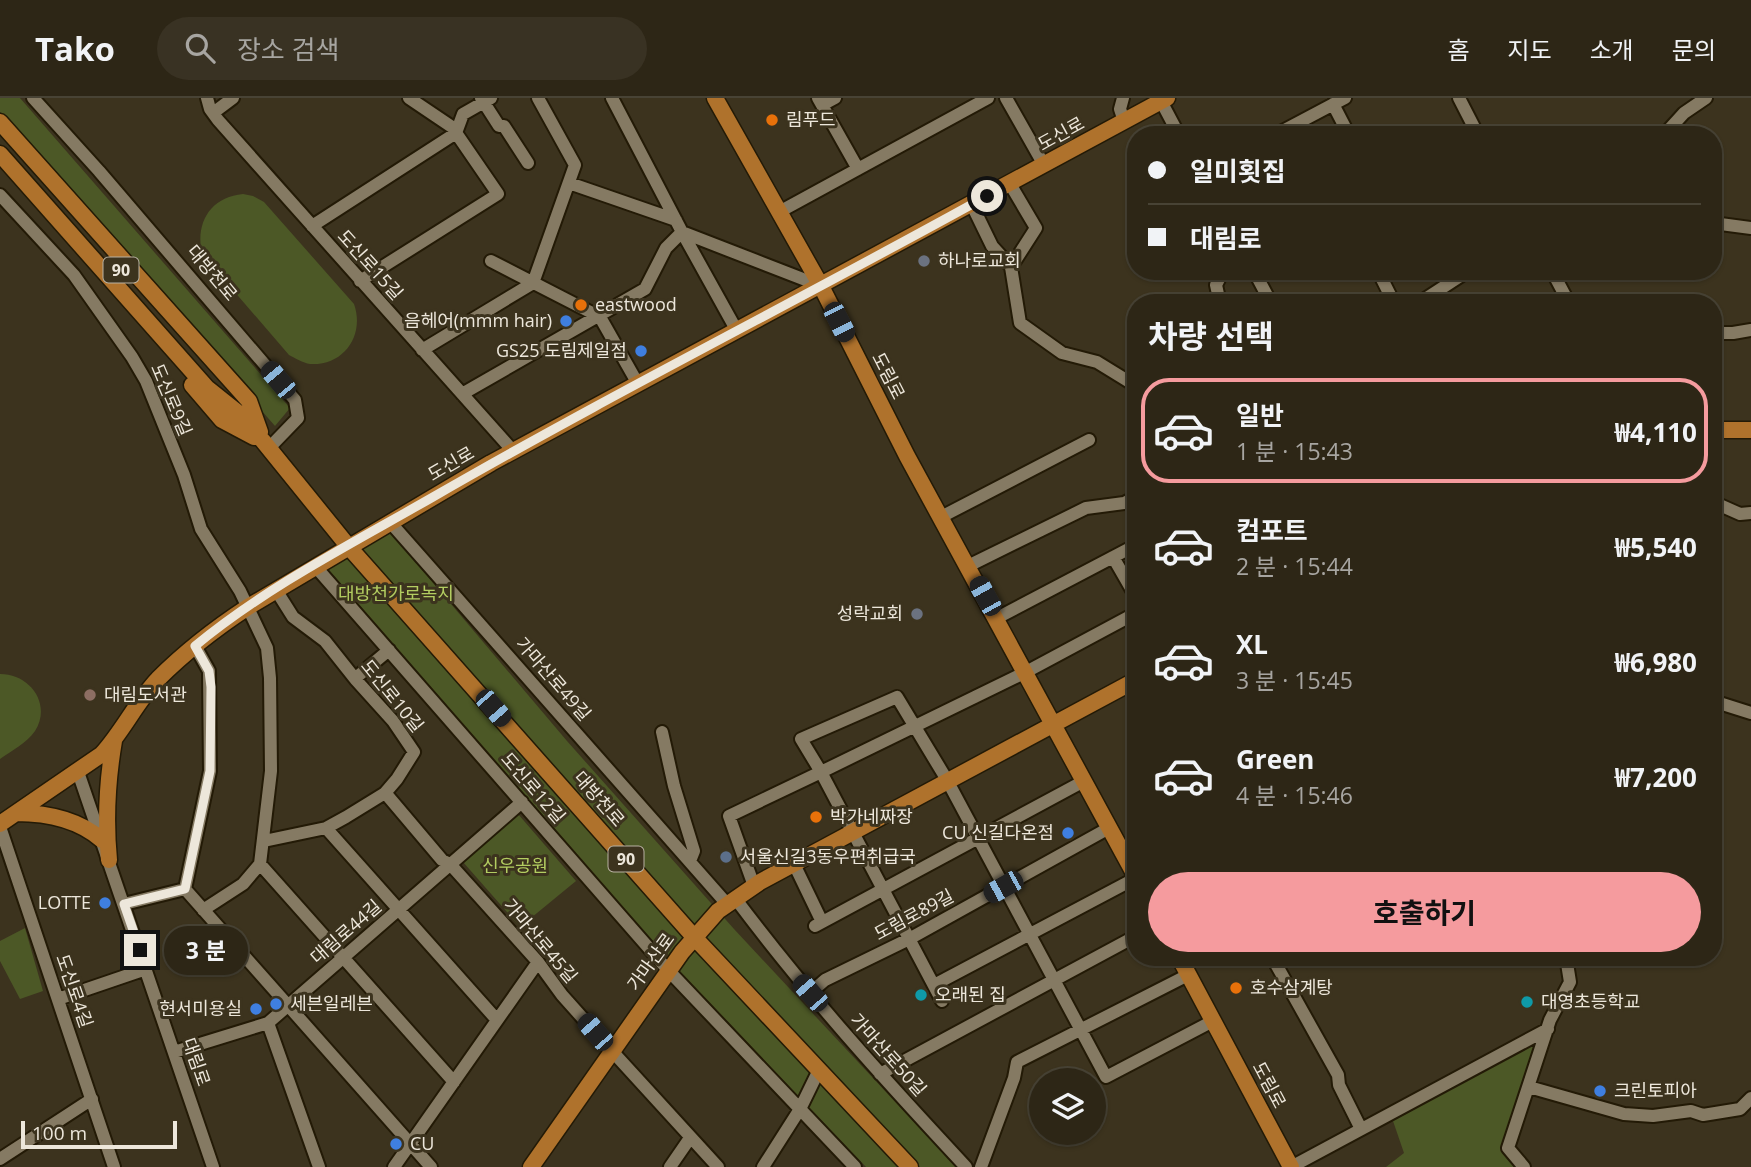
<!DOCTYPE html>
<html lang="ko">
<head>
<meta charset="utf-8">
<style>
	:root { --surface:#2d2616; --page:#393223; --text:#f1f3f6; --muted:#a7a5a1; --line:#484335; --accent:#f59b9e }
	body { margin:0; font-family:"Open Sans","Noto Sans KR",sans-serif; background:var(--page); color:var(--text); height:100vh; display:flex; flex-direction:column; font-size:26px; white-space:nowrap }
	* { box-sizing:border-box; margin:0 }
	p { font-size:23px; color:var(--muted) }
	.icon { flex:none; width:38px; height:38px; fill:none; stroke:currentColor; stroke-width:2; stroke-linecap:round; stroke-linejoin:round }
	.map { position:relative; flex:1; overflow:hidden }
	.sheet { position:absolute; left:1127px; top:196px; width:595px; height:672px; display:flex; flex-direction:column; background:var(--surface); border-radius:28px; box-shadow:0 2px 5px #0004,0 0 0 2px var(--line) }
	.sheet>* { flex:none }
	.guide { position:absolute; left:1127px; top:28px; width:595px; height:154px; border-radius:28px; box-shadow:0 2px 5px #0004,0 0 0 2px var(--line); display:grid; align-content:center; height:154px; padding:0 21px; background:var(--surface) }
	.controls { position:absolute; left:1029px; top:970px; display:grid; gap:14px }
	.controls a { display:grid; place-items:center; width:77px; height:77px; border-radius:50%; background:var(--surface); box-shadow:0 2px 5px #0004,0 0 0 2px var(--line); font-size:35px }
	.scale { position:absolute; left:21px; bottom:18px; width:156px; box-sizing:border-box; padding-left:7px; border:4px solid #ede7db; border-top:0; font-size:19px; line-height:24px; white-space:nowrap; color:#ede7db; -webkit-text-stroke:5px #3c331e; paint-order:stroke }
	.end { position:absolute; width:32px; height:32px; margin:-16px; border:9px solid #ede7db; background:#111; box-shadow:0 0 0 4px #111 }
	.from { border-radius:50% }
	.bubble { position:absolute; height:49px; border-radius:24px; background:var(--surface); box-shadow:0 2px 5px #0004,0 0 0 2px var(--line); font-size:23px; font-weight:700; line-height:49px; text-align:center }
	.car { position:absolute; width:21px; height:42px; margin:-21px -10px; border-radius:9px; box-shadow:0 0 5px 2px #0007; background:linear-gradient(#222 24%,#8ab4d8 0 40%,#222 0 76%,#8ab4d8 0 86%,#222 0) }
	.guide b { display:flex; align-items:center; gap:24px; height:66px; font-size:26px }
	.guide b+b { border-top:2px solid var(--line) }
	.guide i { width:18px; height:18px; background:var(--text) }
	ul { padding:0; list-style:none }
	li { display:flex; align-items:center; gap:21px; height:105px; margin:0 14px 10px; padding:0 7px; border:4px solid transparent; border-radius:28px }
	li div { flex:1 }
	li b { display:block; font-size:26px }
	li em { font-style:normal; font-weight:700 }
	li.on { border-color:var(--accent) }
	li>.icon { width:63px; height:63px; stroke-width:1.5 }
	h2 { padding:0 21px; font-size:32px; line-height:84px }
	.primary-button { display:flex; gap:14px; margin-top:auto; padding:14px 21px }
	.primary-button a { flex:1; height:80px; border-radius:42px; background:var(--accent); color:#111; font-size:28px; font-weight:700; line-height:80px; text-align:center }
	header { display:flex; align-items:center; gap:42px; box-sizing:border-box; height:98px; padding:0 35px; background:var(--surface); border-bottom:2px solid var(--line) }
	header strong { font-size:33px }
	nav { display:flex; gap:38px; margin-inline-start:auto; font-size:24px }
	.search { width:490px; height:63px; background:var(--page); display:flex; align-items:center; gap:18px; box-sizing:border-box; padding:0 24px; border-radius:38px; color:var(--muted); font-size:26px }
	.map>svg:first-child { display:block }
</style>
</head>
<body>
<header>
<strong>Tako</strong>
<div class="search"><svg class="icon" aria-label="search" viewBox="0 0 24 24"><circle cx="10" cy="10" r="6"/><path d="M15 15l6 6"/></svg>장소 검색</div>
<nav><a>홈</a><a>지도</a><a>소개</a><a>문의</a></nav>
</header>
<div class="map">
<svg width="1751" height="1069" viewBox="0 0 1751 1069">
	<rect width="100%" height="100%" fill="#3c331e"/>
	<path fill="#4c5826" d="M0,0H20L290,310L275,328L0,14Z
		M243,96L253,98L264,104L354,206C365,237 344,268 310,266C303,265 295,260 289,257L202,156C195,124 211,99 243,96Z
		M390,434L567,643L734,831L956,1069H866L659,852L328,471Z
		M0,576C30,576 52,606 35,633C27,645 11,653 0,661Z
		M518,716L576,783L520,829L463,764Z
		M25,830L43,893L20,901L0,863V843Z
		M1536,944L1529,989L1501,1052L1516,1069H1386L1404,1055L1393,1023Z"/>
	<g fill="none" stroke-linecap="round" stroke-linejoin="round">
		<g stroke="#231a06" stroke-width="16">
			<path id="minor" d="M33,0L99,73L295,302L298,320L268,351
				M207,0L210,11L218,22L513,353
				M481,0L499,28H504L528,65
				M612,0L682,134L737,233
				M818,0L858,71
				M1006,0L1044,67
				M1123,0L1120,11L1124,23
				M1459,0L1478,37
				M1161,3L1179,37
				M1333,6L1349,37
				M822,7L835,0
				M213,15L233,0
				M1275,37L1345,0
				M1664,37L1684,15L1706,0
				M569,85L676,122
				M1010,86L1036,130L1011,169
				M0,97L74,177L132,259L146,283L184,377L201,431L240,493L267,550L270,580L271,673L260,766L243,786L203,812
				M972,107L992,148L1011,169
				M779,114L988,0
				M1713,125L1751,130
				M312,128L456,35L463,16L491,0
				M491,163L600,219L638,286
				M1011,169L1020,225L1062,255L1097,264L1136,288
				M1254,173L1271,205
				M1378,173L1394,205
				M1552,173L1569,205
				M360,183L498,96L452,29L409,0
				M1220,205L1216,187L1223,173
				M1419,205L1468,173
				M1713,235H1733L1751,232
				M422,252L533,185L575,67L538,0
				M462,296L645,191L666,150L682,134L821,188
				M1713,404L1740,416L1751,415
				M941,419L1089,342
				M390,424L727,806
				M1113,459L1136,499
				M315,468L668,872L855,1069
				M968,468L1086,410L1124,405L1136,399
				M997,520L1136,447
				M356,582L358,578L389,552
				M1713,603L1751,615
				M662,634L674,688L694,753L690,763
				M78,674L213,1069
				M387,693V697L442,762L450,766L538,864L562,897L612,953L718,1069
				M0,729L114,1069
				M326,730L497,922
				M264,743L326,730L346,719L385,695L397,681L414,654L393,623L356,582L325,543L293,519L276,492
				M260,766L454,984
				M794,766L822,824
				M754,788L729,718L821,674L801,641L897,599L947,682L1106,979L1213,923
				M185,791L431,1069
				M185,791L210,673L209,573L195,548
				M735,800C806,895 885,982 966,1069
				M124,806L185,791
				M815,828L1084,683
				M1272,859L1338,977L1339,987L1361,1031
				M934,887L1136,780
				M810,895L825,882L909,841L1109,730
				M58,901L146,871
				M942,903L821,674L1026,574L1136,515
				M268,925L319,1069
				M174,954L268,925L522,704
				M880,976L1136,838
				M1529,989L1624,1016L1653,1018L1691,1013L1703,1017L1740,1011L1751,1000
				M0,1061L92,1001
				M394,1069L538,864
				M670,1069L690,1040
				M763,1069L800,1011L819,972
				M981,1069L1014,980L1017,964L1188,877
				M1291,1069L1548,931
				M1524,1069L1508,1050L1550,922L1570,884L1566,859"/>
		</g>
		<g stroke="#231a06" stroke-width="19">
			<path id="major" d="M715,0L821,188L907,358L1136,779
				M0,24L249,303L260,334
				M0,56L207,290L237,314L263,343L348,448L694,839L910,1069
				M192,287L222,322L254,339
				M1713,332H1751
				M16,715C47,715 78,721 102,742
				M0,726L102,656C123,633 137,603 158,581C185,554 216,530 248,509L491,365L1167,0
				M109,762C105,721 107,684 114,643
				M1179,859L1291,1069
				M531,1069L682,854L718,813L760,784L1136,582"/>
		</g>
		<use href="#minor" stroke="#857a63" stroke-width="12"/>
		<use href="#major" stroke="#af722c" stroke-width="16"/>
	</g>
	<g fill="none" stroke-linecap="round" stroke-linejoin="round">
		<path stroke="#ede7db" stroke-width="9" d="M140,852L124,806L185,791L210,673L211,589L209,573L195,548C266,489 353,445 433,399C615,294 803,200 987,98"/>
	</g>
	<g fill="#e8710a" stroke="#3c331e" stroke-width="2.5">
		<circle cx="772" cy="22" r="7"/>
		<circle cx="581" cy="207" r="7"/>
		<circle cx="816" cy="719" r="7"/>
		<circle cx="1236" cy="890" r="7"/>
	</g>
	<g fill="#6b7280" stroke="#3c331e" stroke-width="2.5">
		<circle cx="924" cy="163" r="7"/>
		<circle cx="917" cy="516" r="7"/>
	</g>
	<g fill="#3f7fe0" stroke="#3c331e" stroke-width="2.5">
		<circle cx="566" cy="223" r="7"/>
		<circle cx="641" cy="253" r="7"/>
		<circle cx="1068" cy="735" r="7"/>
		<circle cx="105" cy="805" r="7"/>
		<circle cx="276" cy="906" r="7"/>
		<circle cx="256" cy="911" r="7"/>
		<circle cx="1600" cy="993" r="7"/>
		<circle cx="396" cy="1046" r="7"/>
	</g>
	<circle fill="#8d6e63" stroke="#3c331e" stroke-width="2.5" cx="90" cy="597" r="7"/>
	<circle fill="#5c6f8a" stroke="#3c331e" stroke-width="2.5" cx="726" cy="759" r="7"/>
	<g fill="#0f9aa8" stroke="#3c331e" stroke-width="2.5">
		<circle cx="921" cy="897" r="7"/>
		<circle cx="1527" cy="904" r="7"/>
	</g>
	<g text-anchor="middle" stroke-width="6" stroke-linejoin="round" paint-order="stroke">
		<g fill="#3c331e" stroke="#b8b1a2" stroke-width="2">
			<rect x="103.5" y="159.5" width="35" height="25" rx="5"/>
			<rect x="608.5" y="748.5" width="35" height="25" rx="5"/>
		</g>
		<g font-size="16" font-weight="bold" fill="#ede7db">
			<text x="121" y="178">90</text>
			<text x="626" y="767">90</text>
		</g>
		<g font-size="18" fill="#ede7db" stroke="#3c331e" text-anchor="start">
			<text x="786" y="28">림푸드</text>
			<text x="938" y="169">하나로교회</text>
			<text x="595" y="213">eastwood</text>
			<text x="552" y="229" text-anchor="end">음헤어(mmm hair)</text>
			<text x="627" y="259" text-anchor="end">GS25 도림제일점</text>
			<text x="903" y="522" text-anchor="end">성락교회</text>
			<text x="104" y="603">대림도서관</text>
			<text x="830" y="725">박가네짜장</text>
			<text x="1054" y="741" text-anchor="end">CU 신길다온점</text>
			<text x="740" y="765">서울신길3동우편취급국</text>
			<text x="91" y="811" text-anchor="end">LOTTE</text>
			<text x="1250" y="896">호수삼계탕</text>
			<text x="935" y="903">오래된 집</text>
			<text x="1541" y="910">대영초등학교</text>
			<text x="290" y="912">세븐일레븐</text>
			<text x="242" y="917" text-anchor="end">현서미용실</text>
			<text x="1614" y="999">크린토피아</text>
			<text x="410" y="1052">CU</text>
		</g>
		<g font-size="18" fill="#ede7db" stroke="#3c331e">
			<text transform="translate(1061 36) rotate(-29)" y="6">도신로</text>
			<text transform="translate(370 167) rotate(48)" y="6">도신로15길</text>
			<text transform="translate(212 175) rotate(50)" y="6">대방천로</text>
			<text transform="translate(888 278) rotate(63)" y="6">도림로</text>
			<text transform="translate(171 302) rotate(67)" y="6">도신로9길</text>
			<text transform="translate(451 366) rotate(-30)" y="6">도신로</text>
			<text transform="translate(553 581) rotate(49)" y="6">가마산로49길</text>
			<text transform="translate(392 598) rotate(51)" y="6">도신로10길</text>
			<text transform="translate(533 690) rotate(49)" y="6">도신로12길</text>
			<text transform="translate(599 701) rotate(49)" y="6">대방천로</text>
			<text transform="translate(914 817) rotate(-28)" y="6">도림로89길</text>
			<text transform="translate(346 834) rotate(-41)" y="6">대림로44길</text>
			<text transform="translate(540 843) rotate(50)" y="6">가마산로45길</text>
			<text transform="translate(651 864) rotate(-54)" y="6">가마산로</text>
			<text transform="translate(74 893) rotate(71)" y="6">도신로4길</text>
			<text transform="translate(888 957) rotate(48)" y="6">가마산로50길</text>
			<text transform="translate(196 964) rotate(71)" y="6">대림로</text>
			<text transform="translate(1269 987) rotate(62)" y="6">도림로</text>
		</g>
		<g font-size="18" fill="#b3cd61" stroke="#3c331e">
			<text x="396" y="502">대방천가로녹지</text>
			<text x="515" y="774">신우공원</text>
		</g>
	</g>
</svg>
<div class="controls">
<a><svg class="icon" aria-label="layers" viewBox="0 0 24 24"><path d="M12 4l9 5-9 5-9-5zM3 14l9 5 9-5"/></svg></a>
</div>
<div class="scale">100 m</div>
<i class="end from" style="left:987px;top:98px"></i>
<i class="end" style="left:140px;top:852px"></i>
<div class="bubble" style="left:164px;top:828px;width:84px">3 분</div>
<i class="car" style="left:839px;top:224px;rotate:153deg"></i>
<i class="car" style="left:278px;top:282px;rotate:320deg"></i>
<i class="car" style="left:985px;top:498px;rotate:331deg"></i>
<i class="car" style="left:493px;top:610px;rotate:139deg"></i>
<i class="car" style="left:1003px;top:789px;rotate:241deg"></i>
<i class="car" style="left:810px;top:895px;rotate:319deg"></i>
<i class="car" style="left:595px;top:934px;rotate:319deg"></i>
<div class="guide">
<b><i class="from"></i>일미횟집</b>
<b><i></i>대림로</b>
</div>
<section class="sheet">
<h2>차량 선택</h2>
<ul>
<li class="on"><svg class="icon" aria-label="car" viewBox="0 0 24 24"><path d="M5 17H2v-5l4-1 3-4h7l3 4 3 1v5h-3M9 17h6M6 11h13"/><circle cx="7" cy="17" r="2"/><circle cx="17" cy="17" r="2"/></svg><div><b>일반</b><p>1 분 · 15:43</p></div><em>₩4,110</em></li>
<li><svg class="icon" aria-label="car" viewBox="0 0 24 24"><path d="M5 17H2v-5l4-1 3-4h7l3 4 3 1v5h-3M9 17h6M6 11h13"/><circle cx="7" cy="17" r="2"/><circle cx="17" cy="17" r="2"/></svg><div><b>컴포트</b><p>2 분 · 15:44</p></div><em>₩5,540</em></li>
<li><svg class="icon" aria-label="car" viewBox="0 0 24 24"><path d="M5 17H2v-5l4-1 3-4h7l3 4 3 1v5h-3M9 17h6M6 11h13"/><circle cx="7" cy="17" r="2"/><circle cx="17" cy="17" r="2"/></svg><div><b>XL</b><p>3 분 · 15:45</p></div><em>₩6,980</em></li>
<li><svg class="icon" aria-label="car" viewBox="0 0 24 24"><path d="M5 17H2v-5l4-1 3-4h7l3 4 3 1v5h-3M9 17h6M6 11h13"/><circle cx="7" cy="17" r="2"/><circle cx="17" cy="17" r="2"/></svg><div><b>Green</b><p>4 분 · 15:46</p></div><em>₩7,200</em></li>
</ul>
<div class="primary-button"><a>호출하기</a></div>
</section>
</div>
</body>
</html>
